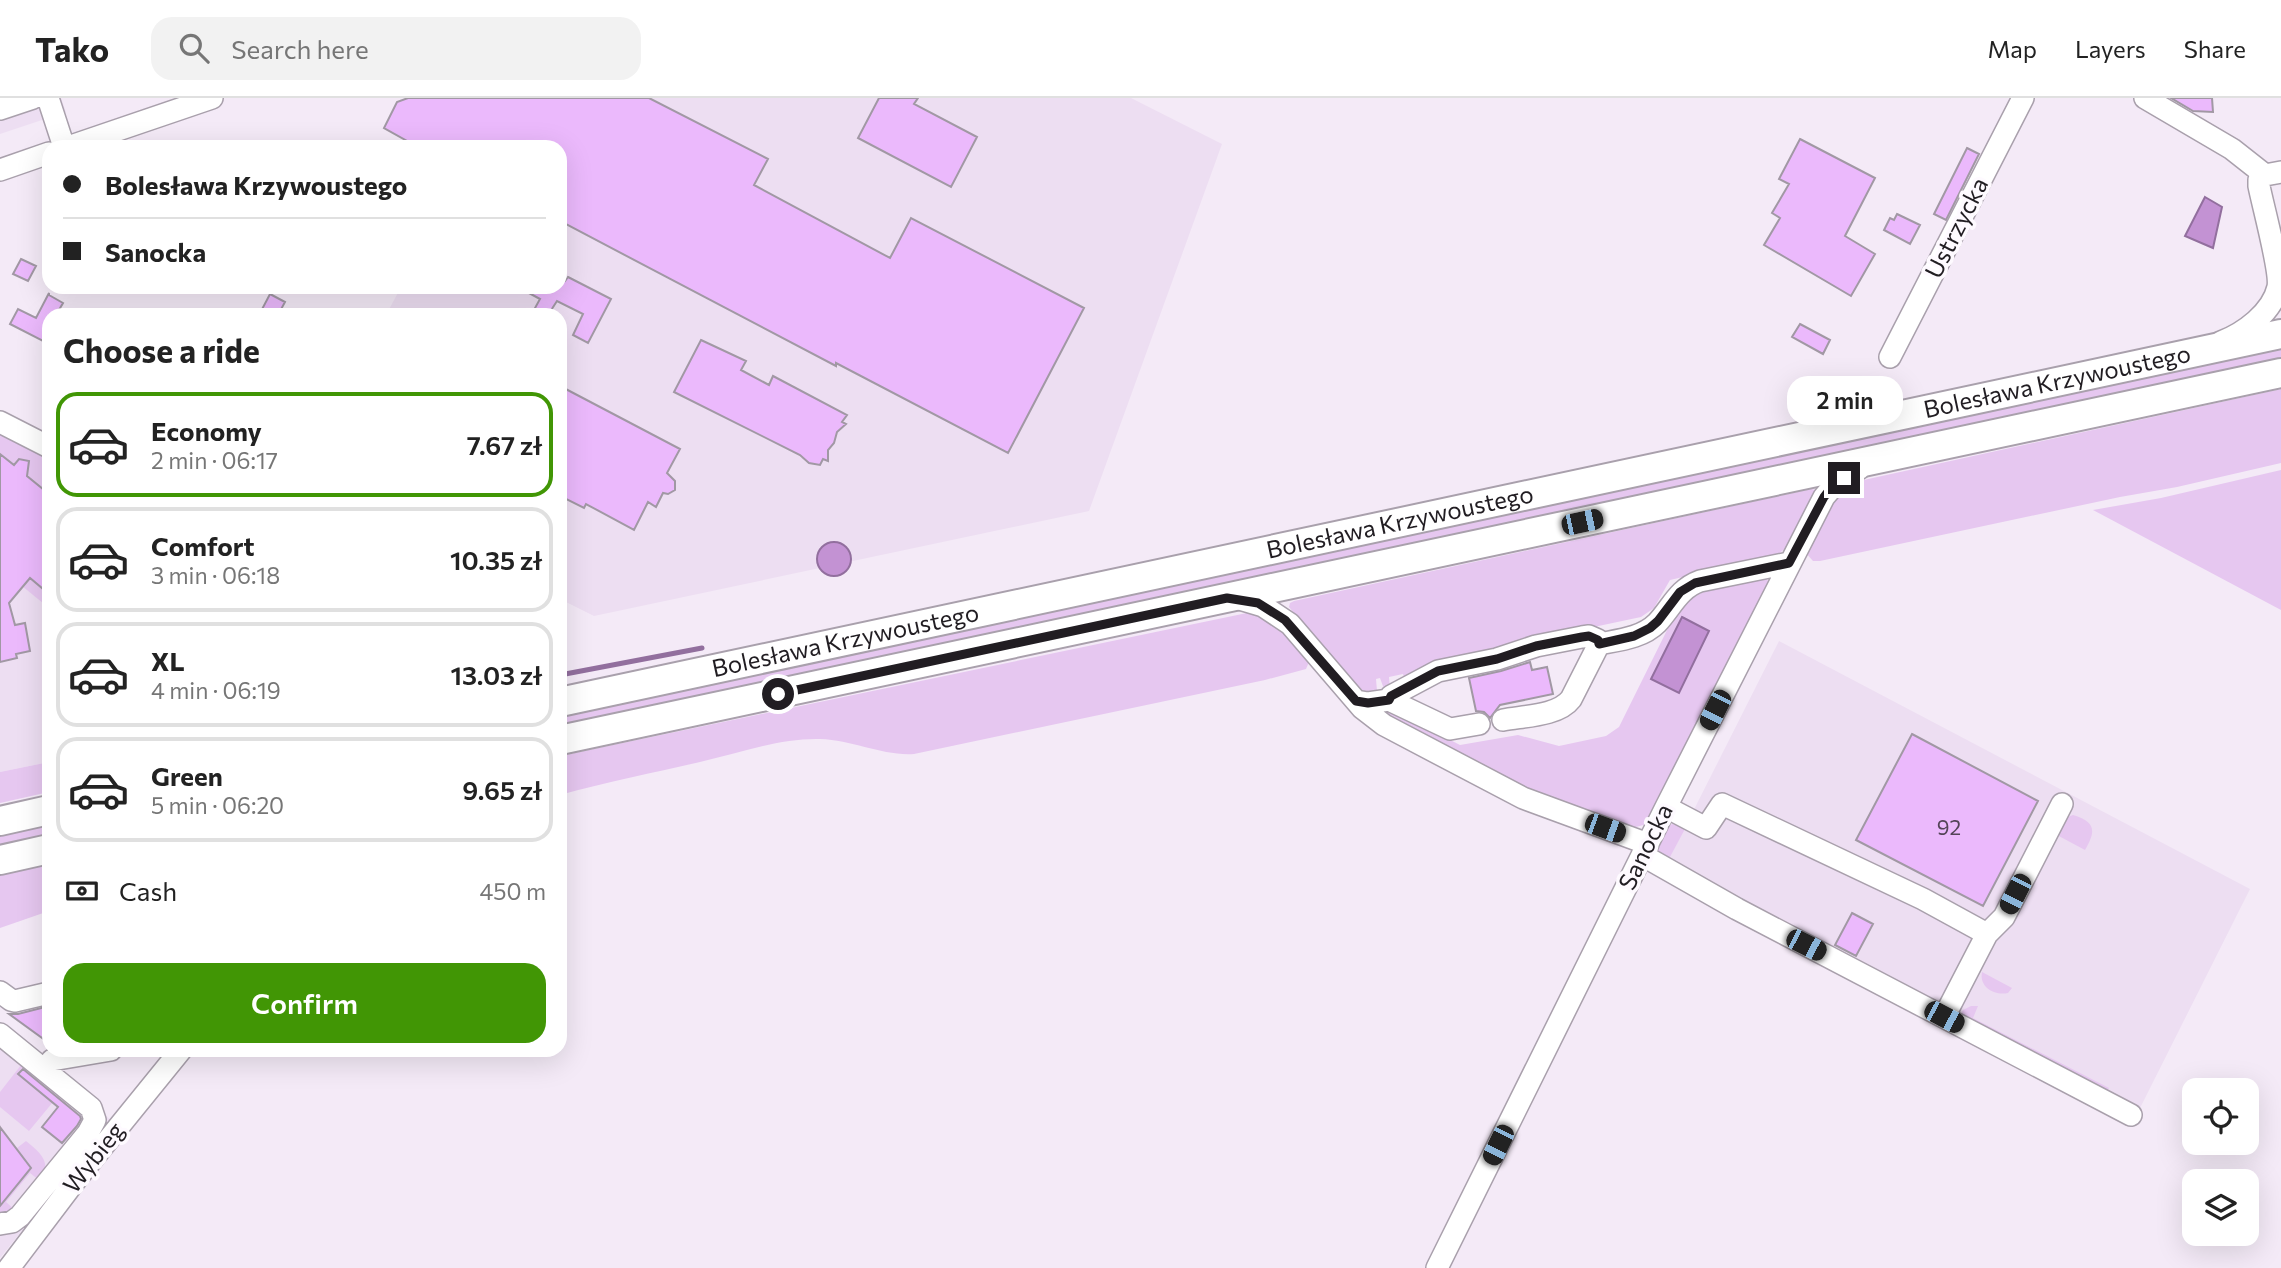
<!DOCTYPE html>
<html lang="en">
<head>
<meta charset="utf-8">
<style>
	:root { --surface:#fff; --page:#f2f2f2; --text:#222; --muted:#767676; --line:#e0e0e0; --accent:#419605 }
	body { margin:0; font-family:Commissioner,sans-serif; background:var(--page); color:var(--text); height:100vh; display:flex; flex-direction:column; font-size:26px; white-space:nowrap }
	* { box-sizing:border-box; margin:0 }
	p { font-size:23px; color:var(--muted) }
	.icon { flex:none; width:38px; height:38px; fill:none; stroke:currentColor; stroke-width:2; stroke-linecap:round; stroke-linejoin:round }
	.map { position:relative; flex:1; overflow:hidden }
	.panel { position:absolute; left:42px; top:210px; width:525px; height:749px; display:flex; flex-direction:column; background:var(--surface); border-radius:21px; box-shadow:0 7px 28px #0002 }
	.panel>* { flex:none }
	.top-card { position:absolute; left:42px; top:42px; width:525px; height:154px; border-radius:21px; box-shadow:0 7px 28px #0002; display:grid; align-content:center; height:154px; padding:0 21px; background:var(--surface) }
	.tools { position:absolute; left:2182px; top:980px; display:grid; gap:14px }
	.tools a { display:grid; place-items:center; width:77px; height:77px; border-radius:14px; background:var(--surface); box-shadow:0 7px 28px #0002; font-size:35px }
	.end { position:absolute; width:32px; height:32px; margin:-16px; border:9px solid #211d22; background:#fff; box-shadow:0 0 0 4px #fff }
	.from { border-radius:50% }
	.bubble { position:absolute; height:49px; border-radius:21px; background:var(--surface); box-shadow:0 7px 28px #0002; font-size:23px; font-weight:600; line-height:49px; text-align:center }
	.car { position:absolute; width:21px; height:42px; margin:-21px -10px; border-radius:9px; box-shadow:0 0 5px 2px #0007; background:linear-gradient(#222 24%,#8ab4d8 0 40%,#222 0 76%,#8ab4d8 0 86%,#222 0) }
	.top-card b { display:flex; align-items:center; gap:24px; height:66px; font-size:26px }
	.top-card b+b { border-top:2px solid var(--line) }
	.top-card i { width:18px; height:18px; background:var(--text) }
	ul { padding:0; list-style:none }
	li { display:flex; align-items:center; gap:21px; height:105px; margin:0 14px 10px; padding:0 7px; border:4px solid var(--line); border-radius:21px }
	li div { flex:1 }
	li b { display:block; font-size:26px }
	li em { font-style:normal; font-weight:600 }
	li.on { border-color:var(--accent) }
	li>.icon { width:63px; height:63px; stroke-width:1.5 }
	h2 { padding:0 21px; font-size:32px; line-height:84px }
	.pay { display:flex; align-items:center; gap:18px; height:77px; padding:0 21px; font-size:26px }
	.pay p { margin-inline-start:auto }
	.cta { display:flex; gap:14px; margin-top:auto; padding:14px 21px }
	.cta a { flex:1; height:80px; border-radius:21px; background:var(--accent); color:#fff; font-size:28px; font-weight:600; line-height:80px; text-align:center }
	header { display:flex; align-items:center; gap:42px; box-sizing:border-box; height:98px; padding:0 35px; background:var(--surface); border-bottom:2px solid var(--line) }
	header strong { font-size:33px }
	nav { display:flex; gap:38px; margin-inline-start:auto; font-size:24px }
	.search { width:490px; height:63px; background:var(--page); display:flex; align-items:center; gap:18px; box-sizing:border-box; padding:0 24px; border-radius:21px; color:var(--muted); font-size:26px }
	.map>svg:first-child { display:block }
</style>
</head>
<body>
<header>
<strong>Tako</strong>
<div class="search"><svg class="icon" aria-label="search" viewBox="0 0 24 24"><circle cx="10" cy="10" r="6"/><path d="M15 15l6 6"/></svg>Search here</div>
<nav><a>Map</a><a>Layers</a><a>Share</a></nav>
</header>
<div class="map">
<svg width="2281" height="1170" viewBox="0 0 2281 1170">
	<rect width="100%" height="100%" fill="#f4eaf7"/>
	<path fill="#eddef2" d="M0,0H61L66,14L0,36Z
		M498,0H1131L1222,46L1089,413L594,518L560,501V217H386L401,189H560V49Z
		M0,466L49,510V664L0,674Z
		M1779,543L2250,791L2132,1026L1677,790L1662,775Z
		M0,931L111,1022L0,1160Z"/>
	<path fill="#e6c7f0" d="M2281,247V265L560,632V614Z
		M2281,291V365L2177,389L2120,399L1820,463H1813L1805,454C1821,423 1827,400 1859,383Z
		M0,334L49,359V510L0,470Z
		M2281,372V512L2093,412L2161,400Z
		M1811,391L1817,392L1787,449L1777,457L1670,482L1654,510L1641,519L1589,530L1406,587L1403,576L1389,579L1390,591H1384L1380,580L1376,581L1377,593H1364L1357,590L1289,509L1290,505L1294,503Z
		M1765,479L1769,484L1647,726L1632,730L1543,701L1384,616L1386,612L1390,611L1460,647L1518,637L1559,648L1606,638L1619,629L1675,516C1698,487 1730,487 1765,479Z
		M1247,515C1279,520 1290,541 1309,564L1306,571L1265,582L914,656C882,658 853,642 820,641C780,640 739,655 700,664C653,675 606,684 560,697V658Z
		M49,664V694L0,705V674Z
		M2073,717C2096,724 2096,733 2085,752L2055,736L2065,720Z
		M49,723V741L0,751V734Z
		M1672,726L1686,729L1669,761L1658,753C1657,744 1664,730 1672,726Z
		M49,766V813L0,830V776Z
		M1982,874L2012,890L2008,895C1994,898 1979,889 1982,874Z
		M1971,908H1978L1973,920L2109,990L2107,993L1960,918L1963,912Z
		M25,962L28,964L19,977L53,1004L29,1033L0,1009V994Z
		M26,1043C40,1054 53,1065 40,1083L30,1075L6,1104L15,1112L0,1118V1108L31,1070L18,1053L10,1059L8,1057Z"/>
	<path fill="#c392d3" stroke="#926f9e" stroke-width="2" d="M2205,99L2222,109L2213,150L2185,138Z
		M817 461a17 17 0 1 1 34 0a17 17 0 1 1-34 0Z
		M1682,519L1709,533L1679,595L1651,581Z"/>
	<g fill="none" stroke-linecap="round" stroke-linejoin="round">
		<path stroke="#926f9e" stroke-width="5" d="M560,577L702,550"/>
	</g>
	<path fill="#ebb9fc" stroke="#a198a4" stroke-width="2" d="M408,0H649L768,61L754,87L890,160L911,120L1084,210L1008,355L836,265V268L560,123V49H418L384,30L397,4Z
		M879,0H918L914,6L977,39L951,89L858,40Z
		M2171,0H2212L2213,14L2193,13Z
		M1800,41L1875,80L1845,138L1875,156L1851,198L1764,147L1780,120L1772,115L1789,86L1779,81Z
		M1967,50L1979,56L1946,122L1934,116Z
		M1897,116L1920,127L1910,146L1884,132L1890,120L1894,122Z
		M21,161L36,168L28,183L13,176Z
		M568,179L611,201L588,245L573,237L583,216L557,203L548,217L535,210L540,201L518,189H560V181L565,183Z
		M49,195V197L63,205L56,217H49V231L43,243L10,226L18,211L36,220Z
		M270,196L285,204L278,217H259Z
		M1800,226L1830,242L1823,256L1792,239Z
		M701,242L746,263L741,272L769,287L773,278L847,317L842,324L846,326L837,334L834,345L828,352V363L823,361L820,367L809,365L800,357L674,294Z
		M560,288L680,351L667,375L675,383V392L668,396L663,395L656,409L648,404L634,432L586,406L584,410L560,398Z
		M0,356L14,367L19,361L29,363L27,378L49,396V496L30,480L9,505L15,527L25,525L30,553L16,556L17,560L0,564Z
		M1530,564L1532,572L1547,569L1553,596L1500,607L1490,620L1484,614L1476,613L1469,580L1501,573Z
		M1912,636L2038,703L1983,808L1856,742Z
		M1852,815L1873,826L1856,858L1835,847Z
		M49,908V945L9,916H18Z
		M23,971L80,1018L81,1021L77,1028L62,1045L42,1029L58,1009L18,976Z
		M0,1029L31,1070L0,1108Z"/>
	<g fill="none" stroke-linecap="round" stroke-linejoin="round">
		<g stroke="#a9a0ac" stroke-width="24">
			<path id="minor" d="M48,0L64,49
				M2145,0L2232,51L2265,77
				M0,11L33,0
				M68,49L212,0
				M0,72L49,55
				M2221,244C2244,235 2272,215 2278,189C2281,174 2263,108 2259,88V82L2265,77L2281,74
				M1890,259L2023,0
				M0,324L49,349
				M1236,500L1263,508L1290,526L1362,610L1384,627L1523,700L1648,746
				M1389,602L1450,631L1479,626
				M1356,603L1368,605L1389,602L1391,598L1438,573L1497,561L1536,548L1582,539L1589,538L1598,542L1599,546
				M1503,622C1524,618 1558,618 1571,601L1599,546C1619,542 1642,540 1657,525C1672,509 1678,491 1700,483L1789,465
				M1666,709L1706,730L1722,706L1923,801L1987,836
				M1642,757L1737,811L2131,1017
				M0,894L11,902L15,903L49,895
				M1944,919L1987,836L2004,819L2062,706
				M0,936L91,1010L95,1022L88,1035L20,1118L12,1124L0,1126
				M52,962L111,952
				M9,1170L78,1079L181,952
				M1437,1170L1666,709L1824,399L1836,385L1860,370"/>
		</g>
		<g stroke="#a9a0ac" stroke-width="32">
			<g id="major">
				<path id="s1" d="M560,604L2281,236"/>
				<path d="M560,642L2281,275"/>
				<path d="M0,723L49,712"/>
				<path d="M0,762L49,751"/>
			</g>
		</g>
		<use href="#minor" stroke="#fff" stroke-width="21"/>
		<use href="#major" stroke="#fff" stroke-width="28"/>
	</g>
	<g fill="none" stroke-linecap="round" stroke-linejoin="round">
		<path stroke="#211d22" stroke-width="9" d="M778,596L1227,500L1258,505L1285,522L1356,603L1368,605L1389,602L1391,598L1438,573L1497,561L1536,548L1582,539L1589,538L1598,542L1599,546L1634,538L1650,530L1658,523L1680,494L1695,485L1789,465L1824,399L1831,390L1844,380"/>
	</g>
	<g text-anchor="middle" stroke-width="7" stroke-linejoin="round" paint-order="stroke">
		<g font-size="21" fill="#544458">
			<text x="1949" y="737">92</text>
		</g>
		<g font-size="24" fill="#211d22" stroke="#fefaff">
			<text transform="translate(1957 130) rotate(-63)" y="8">Ustrzycka</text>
			<text dy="8" stroke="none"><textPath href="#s1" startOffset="1531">Bolesława Krzywoustego</textPath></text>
			<text dy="8" stroke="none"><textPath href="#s1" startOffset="859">Bolesława Krzywoustego</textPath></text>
			<text dy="8" stroke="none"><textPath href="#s1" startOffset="292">Bolesława Krzywoustego</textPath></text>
			<text transform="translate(1646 749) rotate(-64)" y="8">Sanocka</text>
			<text transform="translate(94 1060) rotate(-52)" y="8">Wybieg</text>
		</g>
	</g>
</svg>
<div class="tools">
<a><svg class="icon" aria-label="locate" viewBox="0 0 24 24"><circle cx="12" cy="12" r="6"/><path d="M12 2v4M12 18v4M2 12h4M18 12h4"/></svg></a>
<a><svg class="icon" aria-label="layers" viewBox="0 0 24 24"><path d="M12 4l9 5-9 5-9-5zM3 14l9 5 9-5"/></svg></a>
</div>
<i class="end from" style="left:778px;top:596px"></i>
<i class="end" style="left:1844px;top:380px"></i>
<div class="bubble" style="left:1787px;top:278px;width:116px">2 min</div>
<i class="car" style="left:1582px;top:424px;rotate:78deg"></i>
<i class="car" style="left:1715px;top:612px;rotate:207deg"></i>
<i class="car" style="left:1605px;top:730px;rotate:110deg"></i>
<i class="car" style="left:2015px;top:796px;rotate:207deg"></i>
<i class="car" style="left:1806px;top:847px;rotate:117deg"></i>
<i class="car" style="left:1944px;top:919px;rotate:118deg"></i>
<i class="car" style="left:1498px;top:1047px;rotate:206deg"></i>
<div class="top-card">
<b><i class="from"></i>Bolesława Krzywoustego</b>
<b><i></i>Sanocka</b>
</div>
<section class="panel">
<h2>Choose a ride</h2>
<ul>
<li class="on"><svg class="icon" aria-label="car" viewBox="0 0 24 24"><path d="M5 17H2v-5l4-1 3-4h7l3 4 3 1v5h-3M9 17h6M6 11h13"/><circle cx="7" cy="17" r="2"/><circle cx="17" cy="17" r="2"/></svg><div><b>Economy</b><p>2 min · 06:17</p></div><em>7.67 zł</em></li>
<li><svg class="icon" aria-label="car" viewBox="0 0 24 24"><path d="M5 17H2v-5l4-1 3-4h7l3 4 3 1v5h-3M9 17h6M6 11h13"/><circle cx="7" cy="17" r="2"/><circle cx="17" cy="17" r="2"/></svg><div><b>Comfort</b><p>3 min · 06:18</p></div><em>10.35 zł</em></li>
<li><svg class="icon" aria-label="car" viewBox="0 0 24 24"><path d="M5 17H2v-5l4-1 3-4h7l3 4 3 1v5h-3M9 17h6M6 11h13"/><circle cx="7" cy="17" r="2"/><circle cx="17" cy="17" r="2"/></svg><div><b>XL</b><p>4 min · 06:19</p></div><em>13.03 zł</em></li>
<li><svg class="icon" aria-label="car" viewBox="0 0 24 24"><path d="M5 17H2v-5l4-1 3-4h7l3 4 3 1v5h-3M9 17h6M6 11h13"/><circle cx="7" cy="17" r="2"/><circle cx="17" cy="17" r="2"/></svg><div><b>Green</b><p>5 min · 06:20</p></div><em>9.65 zł</em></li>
</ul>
<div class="pay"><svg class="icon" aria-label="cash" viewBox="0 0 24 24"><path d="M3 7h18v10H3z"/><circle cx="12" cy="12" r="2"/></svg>Cash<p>450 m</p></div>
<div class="cta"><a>Confirm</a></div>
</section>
</div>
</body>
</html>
